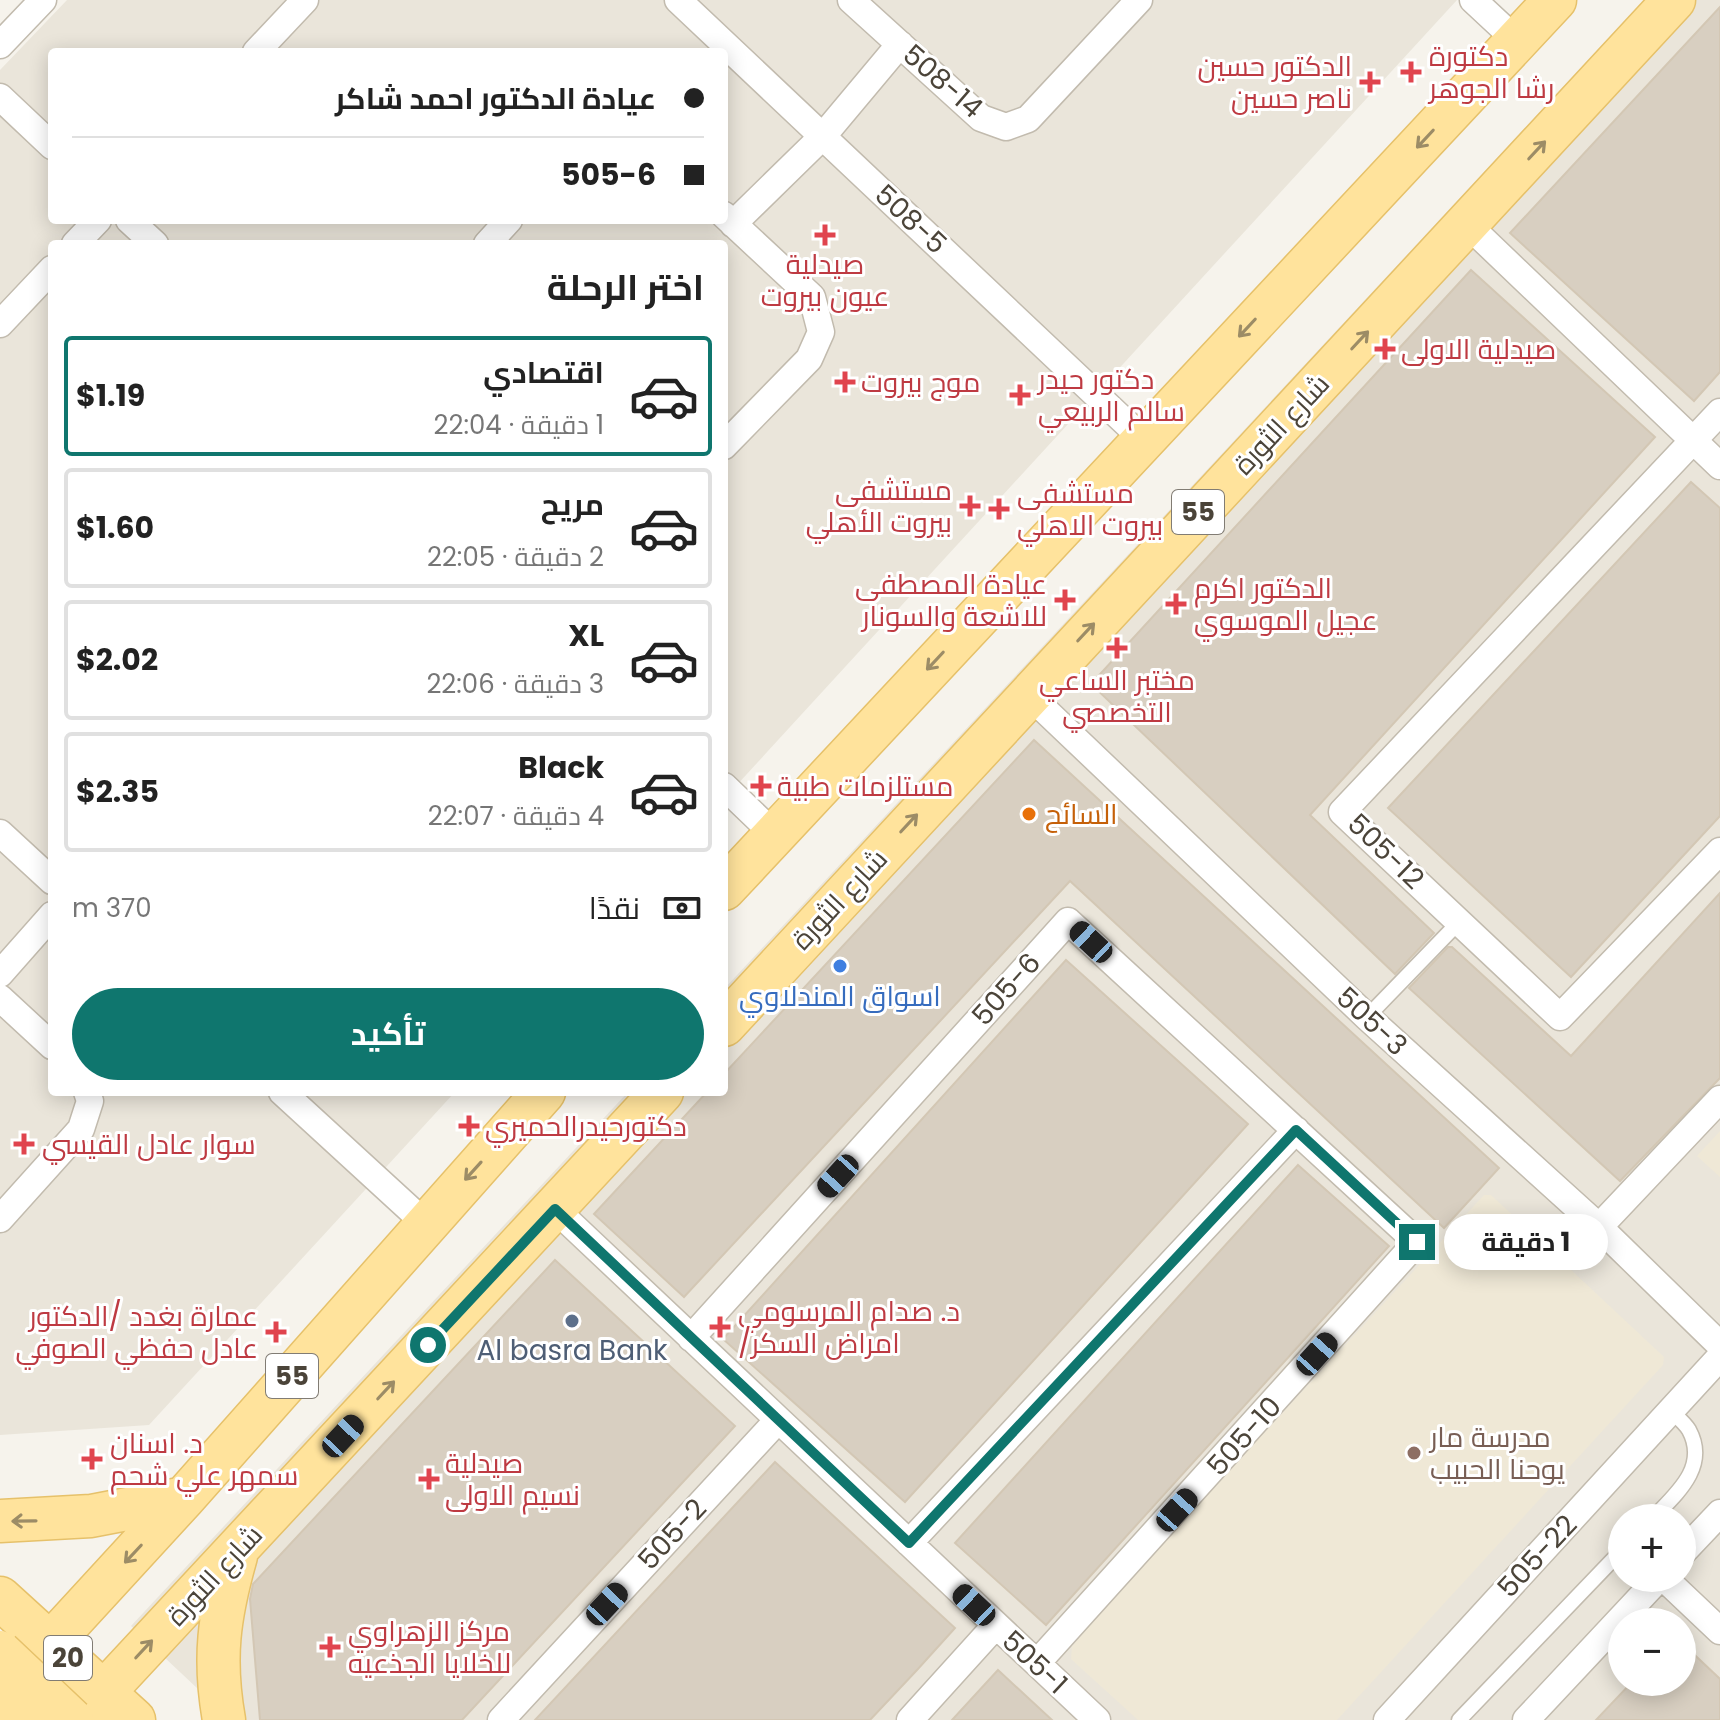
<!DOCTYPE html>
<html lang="ar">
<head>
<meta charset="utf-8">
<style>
	:root { --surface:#fff; --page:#f2f2f2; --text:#222; --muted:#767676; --line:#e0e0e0; --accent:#0f766e }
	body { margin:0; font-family:Poppins,Cairo,sans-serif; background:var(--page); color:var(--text); direction:rtl; height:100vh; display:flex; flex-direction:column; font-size:30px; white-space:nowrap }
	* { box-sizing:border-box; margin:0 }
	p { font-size:26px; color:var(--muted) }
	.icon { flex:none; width:44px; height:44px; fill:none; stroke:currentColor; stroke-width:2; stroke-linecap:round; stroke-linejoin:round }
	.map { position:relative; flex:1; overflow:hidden; direction:ltr }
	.drawer { position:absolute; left:48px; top:240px; width:680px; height:856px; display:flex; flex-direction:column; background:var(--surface); border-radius:8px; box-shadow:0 4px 20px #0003; direction:rtl }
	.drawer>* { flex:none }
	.top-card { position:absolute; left:48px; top:48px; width:680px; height:176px; border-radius:8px; box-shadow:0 4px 20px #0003; direction:rtl; display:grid; align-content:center; height:176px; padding:0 24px; background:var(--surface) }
	.tools { position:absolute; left:1608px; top:1504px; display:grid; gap:16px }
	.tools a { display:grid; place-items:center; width:88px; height:88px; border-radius:50%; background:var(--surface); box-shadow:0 4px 20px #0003; font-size:40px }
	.end { position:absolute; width:36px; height:36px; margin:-18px; border:10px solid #0f766e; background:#fff; box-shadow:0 0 0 4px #fff }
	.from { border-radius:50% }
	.bubble { position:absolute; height:56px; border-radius:28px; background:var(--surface); box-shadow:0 4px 20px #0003; font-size:26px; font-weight:700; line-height:56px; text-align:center; direction:rtl }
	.car { position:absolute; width:24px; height:48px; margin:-24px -12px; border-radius:10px; box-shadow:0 0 6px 2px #0007; background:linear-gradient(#222 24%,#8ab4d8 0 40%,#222 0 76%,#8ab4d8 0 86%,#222 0) }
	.top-card b { display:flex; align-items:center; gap:28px; height:76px; font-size:30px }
	.top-card b+b { border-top:2px solid var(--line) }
	.top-card i { width:20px; height:20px; background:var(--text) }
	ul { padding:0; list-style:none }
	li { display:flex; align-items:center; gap:24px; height:120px; margin:0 16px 12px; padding:0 8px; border:4px solid var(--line); border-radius:8px }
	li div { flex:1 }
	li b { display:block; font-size:30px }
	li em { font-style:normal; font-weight:700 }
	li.on { border-color:var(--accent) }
	li>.icon { width:72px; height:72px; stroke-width:1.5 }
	h2 { padding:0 24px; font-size:36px; line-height:96px }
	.pay { display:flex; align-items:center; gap:20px; height:88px; padding:0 24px; font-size:30px }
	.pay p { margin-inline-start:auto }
	.button { display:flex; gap:16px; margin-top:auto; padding:16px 24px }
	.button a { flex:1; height:92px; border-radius:48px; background:var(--accent); color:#fff; font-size:32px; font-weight:700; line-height:92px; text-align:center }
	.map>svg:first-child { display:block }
</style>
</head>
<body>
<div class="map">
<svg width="1720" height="1720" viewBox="0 0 1720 1720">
	<rect width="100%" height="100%" fill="#f6f3ec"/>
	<path fill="#eae5da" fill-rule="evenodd" d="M67,0H1457L724,799V244H52V1092H455L149,1425L0,1435V70ZM52,52H724V220H52Z
		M1644,0H1720V1720H231L131,1626L628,1092H724V989ZM1622,1518H1682V1578H1622ZM1622,1622H1682V1682H1622Z"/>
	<path fill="#efe8d6" d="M1720,1131V1177L1697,1156Z
		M1484,1195H1491L1664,1357L1663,1365L1337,1720H1138L1071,1659L1072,1646L1165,1540Z"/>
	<path fill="#d8cfc1" stroke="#d3c7b4" stroke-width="2" d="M1720,7V372L1694,401L1510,233Z
		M1471,270L1655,437L1310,815L1434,933L1395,974L1091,684Z
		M1691,482L1720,508V816L1571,977L1388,808Z
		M1034,740L1499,1168L1444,1228L1070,881L684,1297L594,1214L707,1092H724V1074Z
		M1720,893V1078L1620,1181L1409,988L1448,947H1452L1571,1056Z
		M1066,960L1248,1124L905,1502L723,1339Z
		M1298,1165L1389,1246L1046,1625L955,1543Z
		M555,1260L735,1426L462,1720H260L250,1599L253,1584Z
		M775,1462L955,1628L917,1670L870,1720H535Z
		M1682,1643L1720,1679V1720H1596L1632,1682H1682Z
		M998,1670L1052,1720H952Z"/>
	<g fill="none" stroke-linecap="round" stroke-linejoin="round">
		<g stroke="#c2bbae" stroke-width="17">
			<path id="service" d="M1367,1017L1460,921
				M1653,1518C1676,1494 1709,1467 1689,1430C1685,1423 1676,1416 1671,1411
				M1459,1720L1622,1550"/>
		</g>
		<g stroke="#c2bbae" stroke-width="29">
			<path id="minor" d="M678,0L1143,439
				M851,0L981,118L1006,127L1028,119L1139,0
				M1473,0L1517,41
				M0,45L43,0
				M256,52L305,0
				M0,97L52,146
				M724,215L812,297L821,332L809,359L724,446
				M129,220L155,244
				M733,224L823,136L900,44
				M1468,225L1720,466
				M75,244L98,220
				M487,244L509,220
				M0,324L52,269
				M1720,412L1342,812L1560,1017L1720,851
				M1028,694L1367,1017L1599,1227L1720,1345
				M724,786L773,833
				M0,833L52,881
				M0,974L52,915
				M0,998L52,1046
				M282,1092L426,1224
				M555,1209L1097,1720
				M0,1219L81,1129L90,1101L87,1092
				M1599,1227L1720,1099
				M691,1338L1068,921L1417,1242L1037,1663
				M909,1543L1296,1130
				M1682,1553L1720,1513
				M1664,1578L1720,1631
				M501,1720L778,1420
				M910,1720L996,1625
				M1387,1720L1720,1357
				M1526,1720L1659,1578"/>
		</g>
		<g stroke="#e6c16a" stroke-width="45">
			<path id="primary" d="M724,889L1555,0
				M724,1025C1039,682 1359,343 1674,0
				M0,1521L91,1516L184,1498
				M0,1598L134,1720
				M38,1657L184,1498L544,1092
				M91,1706L662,1092
				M224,1720C213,1658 219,1616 236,1556"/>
		</g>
		<use href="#service" stroke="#fff" stroke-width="14"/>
		<use href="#minor" stroke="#fff" stroke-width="26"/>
		<use href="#primary" stroke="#ffe39c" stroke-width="42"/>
		<g stroke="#e6c16a" stroke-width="45" stroke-linecap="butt">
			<path id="primary-bridge" d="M0,1652L72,1720
				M0,1694L28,1720"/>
		</g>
		<use href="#primary-bridge" stroke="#ffe39c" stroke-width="42"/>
	</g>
	<defs><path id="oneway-shaft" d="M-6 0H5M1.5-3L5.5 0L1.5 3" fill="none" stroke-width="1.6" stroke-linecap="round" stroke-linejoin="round" transform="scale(2)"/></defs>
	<g stroke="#9c8c66">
		<use href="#oneway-shaft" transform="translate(1425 139) rotate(133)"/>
		<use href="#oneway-shaft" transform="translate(1537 150) rotate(-47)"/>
		<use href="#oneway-shaft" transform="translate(1247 328) rotate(133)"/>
		<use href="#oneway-shaft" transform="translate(1360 340) rotate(-47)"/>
		<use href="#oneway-shaft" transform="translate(1086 632) rotate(-47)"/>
		<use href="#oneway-shaft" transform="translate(935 661) rotate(133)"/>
		<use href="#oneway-shaft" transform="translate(909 823) rotate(-47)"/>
		<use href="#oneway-shaft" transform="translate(473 1171) rotate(132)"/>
		<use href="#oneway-shaft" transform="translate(386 1390) rotate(-47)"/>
		<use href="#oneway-shaft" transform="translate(24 1521) rotate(179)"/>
		<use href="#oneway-shaft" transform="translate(133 1554) rotate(133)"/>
		<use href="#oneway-shaft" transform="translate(144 1649) rotate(-47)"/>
	</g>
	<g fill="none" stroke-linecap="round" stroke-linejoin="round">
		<path stroke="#0f766e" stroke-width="10" d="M428,1345L555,1209L909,1543L1296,1130L1417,1242"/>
	</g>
	<g fill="#e0444e" stroke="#fff" stroke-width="3">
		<path d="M1407 60h8v8h8v8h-8v8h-8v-8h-8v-8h8z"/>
		<path d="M1366 70h8v8h8v8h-8v8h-8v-8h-8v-8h8z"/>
		<path d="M821 223h8v8h8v8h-8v8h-8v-8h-8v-8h8z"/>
		<path d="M1381 337h8v8h8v8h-8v8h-8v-8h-8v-8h8z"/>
		<path d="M841 370h8v8h8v8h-8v8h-8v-8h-8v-8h8z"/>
		<path d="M1016 383h8v8h8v8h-8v8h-8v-8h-8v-8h8z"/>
		<path d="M966 494h8v8h8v8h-8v8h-8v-8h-8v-8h8z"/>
		<path d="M995 497h8v8h8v8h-8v8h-8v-8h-8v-8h8z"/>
		<path d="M1061 588h8v8h8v8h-8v8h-8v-8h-8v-8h8z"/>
		<path d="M1172 592h8v8h8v8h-8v8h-8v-8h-8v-8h8z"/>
		<path d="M1113 636h8v8h8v8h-8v8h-8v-8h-8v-8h8z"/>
		<path d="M757 774h8v8h8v8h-8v8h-8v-8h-8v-8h8z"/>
		<path d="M465 1114h8v8h8v8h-8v8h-8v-8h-8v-8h8z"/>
		<path d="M20 1132h8v8h8v8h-8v8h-8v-8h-8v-8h8z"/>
		<path d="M716 1315h8v8h8v8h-8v8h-8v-8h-8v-8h8z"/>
		<path d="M272 1320h8v8h8v8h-8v8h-8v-8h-8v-8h8z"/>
		<path d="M88 1447h8v8h8v8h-8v8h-8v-8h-8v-8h8z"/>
		<path d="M425 1467h8v8h8v8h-8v8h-8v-8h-8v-8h8z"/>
		<path d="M326 1635h8v8h8v8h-8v8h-8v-8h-8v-8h8z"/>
	</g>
	<circle fill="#e8710a" stroke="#fff" stroke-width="3" cx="1029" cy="814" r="8"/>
	<circle fill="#3f7fe0" stroke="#fff" stroke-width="3" cx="840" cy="966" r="8"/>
	<circle fill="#5c6f8a" stroke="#fff" stroke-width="3" cx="572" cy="1321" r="8"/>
	<circle fill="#8d6e63" stroke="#fff" stroke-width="3" cx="1414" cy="1453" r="8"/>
	<g text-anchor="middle" stroke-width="6" stroke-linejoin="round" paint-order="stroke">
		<g fill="#fff" stroke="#817c74" stroke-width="2">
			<rect x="1172" y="490" width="52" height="44" rx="6"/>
			<rect x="266" y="1354" width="52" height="44" rx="6"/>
			<rect x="44" y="1636" width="48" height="44" rx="6"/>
		</g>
		<g font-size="26" font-weight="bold" fill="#4b4439">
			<text x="1198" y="521">55</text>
			<text x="292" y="1385">55</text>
			<text x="68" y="1667">20</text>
		</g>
		<g font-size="28" fill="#be3a42" stroke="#fff" text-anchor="start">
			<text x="1429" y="66">دكتورة<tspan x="1429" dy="32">رشا الجوهر</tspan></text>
			<text x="1352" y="76" text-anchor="end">الدكتور حسين<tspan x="1352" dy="32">ناصر حسين</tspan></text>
			<text x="825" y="274" text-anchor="middle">صيدلية<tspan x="825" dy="32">عيون بيروت</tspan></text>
			<text x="1401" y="359">صيدلية الاولى</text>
			<text x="1038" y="389">دكتور حيدر<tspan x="1038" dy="32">سالم الربيعي</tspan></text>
			<text x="861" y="392">موج بيروت</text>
			<text x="952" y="500" text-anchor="end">مستشفى<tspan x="952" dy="32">بيروت الأهلي</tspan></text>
			<text x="1017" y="503">مستشفى<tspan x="1017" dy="32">بيروت الاهلي</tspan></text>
			<text x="1047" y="594" text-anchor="end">عيادة المصطفى<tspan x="1047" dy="32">للاشعة والسونار</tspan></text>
			<text x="1194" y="598">الدكتور اكرم<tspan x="1194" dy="32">عجيل الموسوي</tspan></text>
			<text x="1117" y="690" text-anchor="middle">مختبر الساعي<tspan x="1117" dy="32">التخصصي</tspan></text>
			<text x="777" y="796">مستلزمات طبية</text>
			<text x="485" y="1136">دكتورحيدرالحميري</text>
			<text x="42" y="1154">سوار عادل القيسي</text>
			<text x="738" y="1321">د. صدام المرسومي<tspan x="738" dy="32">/امراض السكر</tspan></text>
			<text x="258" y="1326" text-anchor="end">عمارة بغدد /الدكتور<tspan x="258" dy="32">عادل حفظي الصوفي</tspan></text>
			<text x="110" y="1453">د. اسنان<tspan x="110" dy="32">سمهر علي شحم</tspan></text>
			<text x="445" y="1473">صيدلية<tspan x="445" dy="32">نسيم الاولى</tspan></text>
			<text x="348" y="1641">مركز الزهراوي<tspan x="348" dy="32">للخلايا الجذعيه</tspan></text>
		</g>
		<g font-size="28" fill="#4b4439" stroke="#fff">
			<text transform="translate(943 81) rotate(41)" y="10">508-14</text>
			<text transform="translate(911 219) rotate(43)" y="10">508-5</text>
			<text transform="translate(1281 424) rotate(-47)" y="10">شارع الثورة</text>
			<text transform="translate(1386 851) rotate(44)" y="10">505-12</text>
			<text transform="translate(839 899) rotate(-47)" y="10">شارع الثورة</text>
			<text transform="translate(1006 989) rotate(-48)" y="10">505-6</text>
			<text transform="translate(1372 1021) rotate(43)" y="10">505-3</text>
			<text transform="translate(1244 1436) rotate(-48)" y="10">505-10</text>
			<text transform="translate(672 1534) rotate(-47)" y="10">505-2</text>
			<text transform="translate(1537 1556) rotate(-47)" y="10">505-22</text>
			<text transform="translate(214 1575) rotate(-47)" y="10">شارع الثورة</text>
			<text transform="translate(1035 1662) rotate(43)" y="10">505-1</text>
		</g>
		<g font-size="28" fill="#c56008" stroke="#fff" text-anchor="start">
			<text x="1045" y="824">السائح</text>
		</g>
		<g font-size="28" fill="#366cbe" stroke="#fff">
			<text x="840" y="1006">اسواق المندلاوي</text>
		</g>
		<g font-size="28" fill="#4e5e75" stroke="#fff">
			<text x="572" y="1360">Al basra Bank</text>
		</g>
		<g font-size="28" fill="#785e54" stroke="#fff" text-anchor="start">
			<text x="1430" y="1447">مدرسة مار<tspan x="1430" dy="32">يوحنا الحبيب</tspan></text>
		</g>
	</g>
</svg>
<div class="tools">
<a>+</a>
<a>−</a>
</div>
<i class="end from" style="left:428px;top:1345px"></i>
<i class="end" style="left:1417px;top:1242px"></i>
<div class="bubble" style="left:1444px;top:1214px;width:164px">1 دقيقة</div>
<i class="car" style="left:1091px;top:942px;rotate:313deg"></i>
<i class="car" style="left:838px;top:1176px;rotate:222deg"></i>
<i class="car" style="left:1317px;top:1354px;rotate:42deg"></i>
<i class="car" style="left:343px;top:1436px;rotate:43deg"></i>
<i class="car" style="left:1177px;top:1510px;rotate:42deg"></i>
<i class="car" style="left:607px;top:1604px;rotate:43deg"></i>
<i class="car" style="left:974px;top:1605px;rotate:313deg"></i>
<div class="top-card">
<b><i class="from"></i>عيادة الدكتور احمد شاكر</b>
<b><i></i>505-6</b>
</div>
<section class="drawer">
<h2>اختر الرحلة</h2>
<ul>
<li class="on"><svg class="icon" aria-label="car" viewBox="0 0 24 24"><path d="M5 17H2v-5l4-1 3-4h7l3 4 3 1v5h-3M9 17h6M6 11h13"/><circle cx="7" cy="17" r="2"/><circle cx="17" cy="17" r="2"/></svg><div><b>اقتصادي</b><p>1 دقيقة · 22:04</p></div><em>$1.19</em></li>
<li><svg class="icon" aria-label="car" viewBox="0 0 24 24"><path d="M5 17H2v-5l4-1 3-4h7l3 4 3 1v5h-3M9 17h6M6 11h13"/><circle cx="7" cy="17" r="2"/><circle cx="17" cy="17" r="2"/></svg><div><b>مريح</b><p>2 دقيقة · 22:05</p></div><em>$1.60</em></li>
<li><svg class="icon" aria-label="car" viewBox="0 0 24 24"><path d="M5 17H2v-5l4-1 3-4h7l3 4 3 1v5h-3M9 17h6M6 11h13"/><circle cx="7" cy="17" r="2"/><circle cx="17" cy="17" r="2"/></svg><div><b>XL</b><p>3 دقيقة · 22:06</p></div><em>$2.02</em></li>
<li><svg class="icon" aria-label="car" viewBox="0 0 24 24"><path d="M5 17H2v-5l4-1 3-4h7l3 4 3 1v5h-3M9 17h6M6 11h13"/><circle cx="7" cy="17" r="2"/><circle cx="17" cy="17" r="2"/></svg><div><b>Black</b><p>4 دقيقة · 22:07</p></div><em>$2.35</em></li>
</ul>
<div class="pay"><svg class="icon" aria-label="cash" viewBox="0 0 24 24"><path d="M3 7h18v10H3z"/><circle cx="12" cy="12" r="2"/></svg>نقدًا<p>370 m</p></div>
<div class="button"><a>تأكيد</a></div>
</section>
</div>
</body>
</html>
